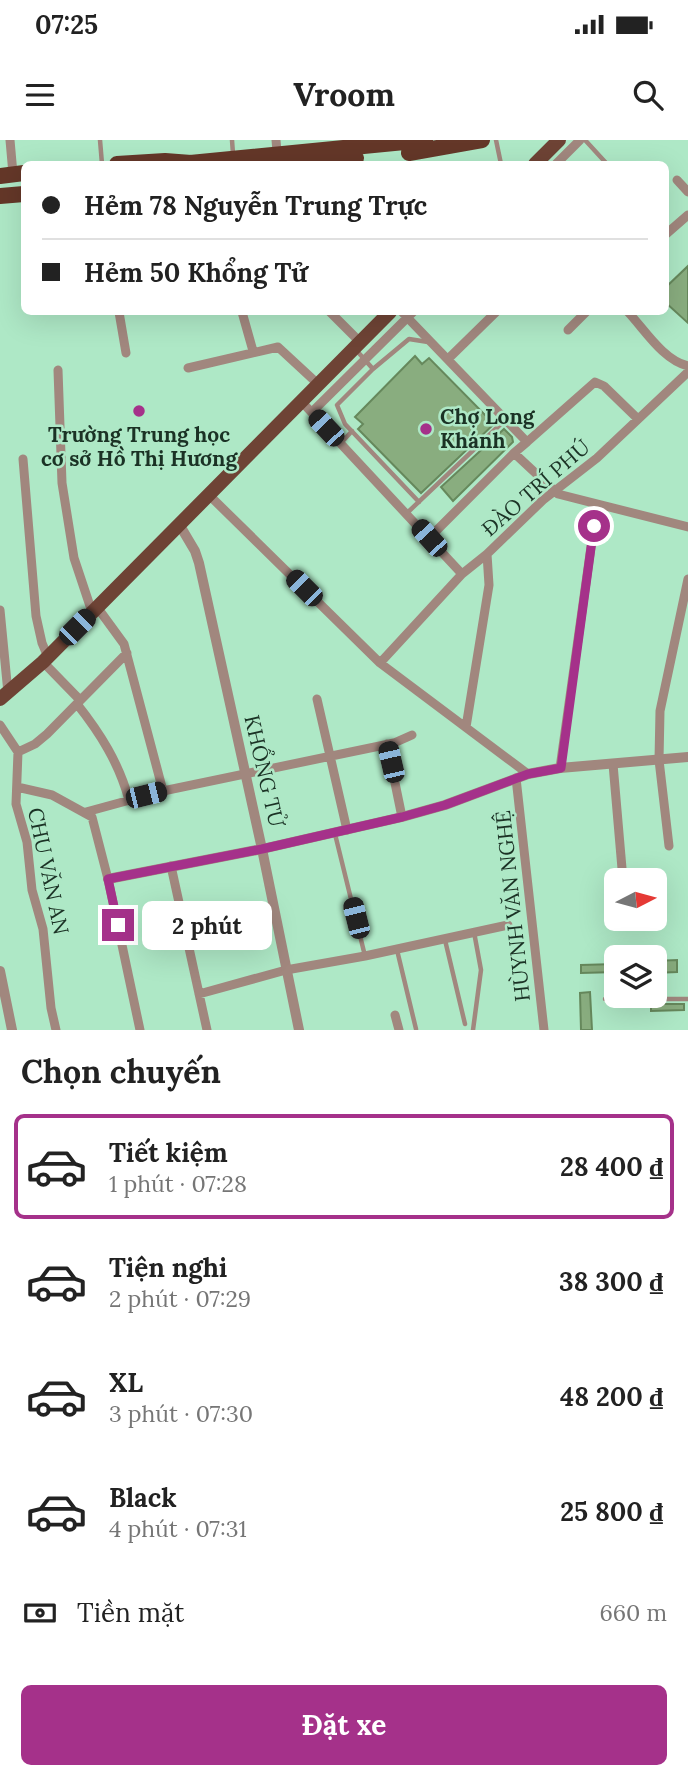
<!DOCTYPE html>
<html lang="vi">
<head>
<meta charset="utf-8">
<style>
	:root { --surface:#fff; --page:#f6f6f6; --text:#222; --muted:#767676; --line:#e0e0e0; --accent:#a5318a }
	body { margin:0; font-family:Lora,serif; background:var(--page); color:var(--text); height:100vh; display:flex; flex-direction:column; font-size:26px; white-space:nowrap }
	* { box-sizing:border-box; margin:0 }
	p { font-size:23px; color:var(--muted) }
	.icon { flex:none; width:38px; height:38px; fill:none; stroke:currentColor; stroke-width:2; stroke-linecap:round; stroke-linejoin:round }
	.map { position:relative; height:890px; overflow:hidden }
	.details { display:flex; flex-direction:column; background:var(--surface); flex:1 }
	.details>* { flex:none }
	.guide { position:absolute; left:21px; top:21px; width:648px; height:154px; border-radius:10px; box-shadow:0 7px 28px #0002; display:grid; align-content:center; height:154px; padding:0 21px; background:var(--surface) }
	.needle { width:46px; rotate:84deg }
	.buttons { position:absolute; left:604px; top:728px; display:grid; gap:14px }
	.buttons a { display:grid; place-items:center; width:63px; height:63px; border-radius:10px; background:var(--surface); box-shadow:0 7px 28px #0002; font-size:35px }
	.end { position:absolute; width:32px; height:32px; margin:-16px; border:9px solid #a5318a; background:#fff; box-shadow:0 0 0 4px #fff }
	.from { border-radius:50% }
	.bubble { position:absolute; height:49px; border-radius:10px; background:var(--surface); box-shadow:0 7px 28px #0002; font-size:23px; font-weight:800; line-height:49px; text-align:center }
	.car { position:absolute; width:21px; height:42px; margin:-21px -10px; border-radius:9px; box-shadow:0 0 5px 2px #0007; background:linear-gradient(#222 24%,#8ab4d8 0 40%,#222 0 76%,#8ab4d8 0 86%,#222 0) }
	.guide b { display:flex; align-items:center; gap:24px; height:66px; font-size:26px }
	.guide b+b { border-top:2px solid var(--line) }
	.guide i { width:18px; height:18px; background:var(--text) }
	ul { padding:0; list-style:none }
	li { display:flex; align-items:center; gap:21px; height:105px; margin:0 14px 10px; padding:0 7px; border:4px solid transparent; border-radius:10px }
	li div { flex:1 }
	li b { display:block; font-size:26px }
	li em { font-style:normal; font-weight:800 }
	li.selected { border-color:var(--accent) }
	li>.icon { width:63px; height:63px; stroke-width:1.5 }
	h2 { padding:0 21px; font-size:32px; line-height:84px }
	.pay { display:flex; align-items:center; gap:18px; height:77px; padding:0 21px; font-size:26px }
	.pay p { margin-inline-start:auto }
	.cta { display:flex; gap:14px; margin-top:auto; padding:14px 21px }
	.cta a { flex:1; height:80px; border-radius:10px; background:var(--accent); color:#fff; font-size:28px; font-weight:800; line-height:80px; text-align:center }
	.status { display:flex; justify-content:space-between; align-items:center; height:49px; padding:0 35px; background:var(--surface); direction:ltr }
	.status svg { height:19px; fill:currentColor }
	header { display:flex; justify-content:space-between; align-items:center; height:91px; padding:0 21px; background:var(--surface); font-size:32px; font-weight:800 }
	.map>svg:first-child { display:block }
</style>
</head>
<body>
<div class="status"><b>07:25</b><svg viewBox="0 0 49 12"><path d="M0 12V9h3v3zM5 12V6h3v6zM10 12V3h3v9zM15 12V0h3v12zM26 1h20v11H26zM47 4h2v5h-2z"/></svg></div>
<header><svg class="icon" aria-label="menu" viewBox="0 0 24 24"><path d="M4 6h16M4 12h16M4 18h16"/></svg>Vroom<svg class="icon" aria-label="search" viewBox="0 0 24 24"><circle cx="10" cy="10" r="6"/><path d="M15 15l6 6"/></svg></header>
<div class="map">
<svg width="688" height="890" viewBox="0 0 688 890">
	<rect width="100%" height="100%" fill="#aee8c6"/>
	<path fill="#89ad7f" stroke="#66885c" stroke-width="2" d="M688,126V183L665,162V148Z
		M415,216L422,224L429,218L494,284L421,353L358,289L363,284L355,277Z
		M504,289L512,297L513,302L453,361L441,347Z
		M677,820V832L654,833V821Z
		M616,824V832L581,833V825Z
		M590,852L592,890H581L580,853Z
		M651,864H684V870L651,871Z"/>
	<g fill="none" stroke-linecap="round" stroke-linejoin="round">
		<path stroke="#a1877e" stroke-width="4.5" d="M100,0L102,24
			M232,0L233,14
			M496,0L501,24
			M585,0L607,24
			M357,211L373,229
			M341,303L352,291
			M419,362L345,284L337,265L373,229L409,199L428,202
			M407,373L505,280
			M335,694L365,816
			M445,800L465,884
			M397,810L416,889
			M605,859H688
			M473,890L481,830L474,792"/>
		<path stroke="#a1877e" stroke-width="9" d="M10,0L13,34
			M276,0L278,24
			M556,24L580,0
			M677,40L688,52
			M665,95L688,75
			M119,172L126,213
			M242,172L253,211
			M330,172L360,202
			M402,172L527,302L514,313L558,354L688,387
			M628,172C645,190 663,220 688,226
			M568,190L586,172
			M448,219L496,172
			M188,228L278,207L318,244
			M58,230L62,343L74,418L92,472
			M301,261L462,434
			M312,272L413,172
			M527,302L595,242L604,246L638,279
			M23,319L36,476L42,503L48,517
			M209,355L380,523L528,634
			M429,398L514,313
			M97,467L124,504L163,651
			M0,470L8,553
			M43,522L80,560
			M380,523L462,434L487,414L543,360L597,318L688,232
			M317,559L347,690
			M77,564C100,593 119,623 129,660
			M0,585L18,612L16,664L27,702L32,750L43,789L51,868L56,890
			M466,587L489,445L487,414
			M387,604L402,677
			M18,612L35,604L47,594L127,513
			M613,624L623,740
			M560,628L597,364
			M516,638L544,890
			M17,647L52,655L92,677L108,739L140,890
			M86,672L163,651L394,603L412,595
			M669,706L659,620L660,571L688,439
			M171,726L207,890
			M199,854L286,830L365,816L508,785
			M395,875L399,890"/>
		<path stroke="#a1877e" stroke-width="10" d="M179,384L195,411L199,423L262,709L299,890
			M108,739L262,709L402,677L445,665L528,634L560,628L688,617
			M0,831L12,890"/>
		<path stroke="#6e4335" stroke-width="14" d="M535,24L559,0
			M0,559L43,522L390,172"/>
		<path stroke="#643728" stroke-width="16" d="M409,13L482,0
			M117,24L165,21L191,23
			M180,24L425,0
			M292,24L356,18
			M0,36L24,33
			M0,56L24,54"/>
	</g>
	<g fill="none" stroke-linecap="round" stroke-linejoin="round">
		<path stroke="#a5318a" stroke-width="9" d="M118,785L108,739L262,709L402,677L445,665L528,634L561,628L594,386"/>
	</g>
	<g fill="#a5318a" stroke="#aee8c6" stroke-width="2.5">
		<circle cx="139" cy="271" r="7"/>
		<circle cx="426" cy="289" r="7"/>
	</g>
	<g text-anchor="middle" stroke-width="5" stroke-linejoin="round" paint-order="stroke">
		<g font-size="21" font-weight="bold" fill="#1b3225" stroke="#aee8c6" text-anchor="start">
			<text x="440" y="284">Chợ Long<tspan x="440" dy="24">Khánh</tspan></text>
			<text x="139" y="302" text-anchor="middle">Trường Trung học<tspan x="139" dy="24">cơ sở Hồ Thị Hương</tspan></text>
		</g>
		<g font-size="21" fill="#1b3225" stroke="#aee8c6">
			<text transform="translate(536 348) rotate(-41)" y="7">ĐÀO TRÍ PHÚ</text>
			<text transform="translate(264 631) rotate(77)" y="7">KHỔNG TỬ</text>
			<text transform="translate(48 731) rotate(78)" y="7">CHU VĂN AN</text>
			<text transform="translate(513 766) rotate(-96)" y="7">HÙYNH VĂN NGHỆ</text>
		</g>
	</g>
</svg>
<div class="buttons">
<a><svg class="needle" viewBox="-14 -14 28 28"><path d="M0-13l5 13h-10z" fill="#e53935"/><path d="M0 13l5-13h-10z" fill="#767676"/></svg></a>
<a><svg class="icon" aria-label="layers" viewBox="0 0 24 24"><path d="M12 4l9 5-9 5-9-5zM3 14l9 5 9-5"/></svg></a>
</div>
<i class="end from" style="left:594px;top:386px"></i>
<i class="end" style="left:118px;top:785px"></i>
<div class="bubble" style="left:142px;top:761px;width:130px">2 phút</div>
<i class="car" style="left:326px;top:288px;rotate:317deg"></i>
<i class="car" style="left:429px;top:398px;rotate:318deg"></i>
<i class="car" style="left:304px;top:448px;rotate:315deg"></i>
<i class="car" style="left:77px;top:487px;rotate:45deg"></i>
<i class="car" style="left:391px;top:622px;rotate:347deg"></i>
<i class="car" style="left:146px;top:655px;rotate:76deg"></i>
<i class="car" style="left:356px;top:778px;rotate:346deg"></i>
<div class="guide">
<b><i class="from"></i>Hẻm 78 Nguyễn Trung Trực</b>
<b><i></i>Hẻm 50 Khổng Tử</b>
</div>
</div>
<section class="details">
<h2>Chọn chuyến</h2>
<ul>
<li class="selected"><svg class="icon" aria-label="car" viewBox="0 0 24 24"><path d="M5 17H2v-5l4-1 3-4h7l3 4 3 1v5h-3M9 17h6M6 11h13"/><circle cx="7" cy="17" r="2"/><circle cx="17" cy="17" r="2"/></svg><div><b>Tiết kiệm</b><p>1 phút · 07:28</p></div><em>28 400 ₫</em></li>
<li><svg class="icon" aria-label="car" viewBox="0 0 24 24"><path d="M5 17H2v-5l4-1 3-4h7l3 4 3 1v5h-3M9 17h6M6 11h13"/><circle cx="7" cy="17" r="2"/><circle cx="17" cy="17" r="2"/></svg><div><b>Tiện nghi</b><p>2 phút · 07:29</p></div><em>38 300 ₫</em></li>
<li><svg class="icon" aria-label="car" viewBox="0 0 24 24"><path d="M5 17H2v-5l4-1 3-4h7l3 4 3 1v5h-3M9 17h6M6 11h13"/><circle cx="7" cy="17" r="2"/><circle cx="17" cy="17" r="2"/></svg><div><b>XL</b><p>3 phút · 07:30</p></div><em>48 200 ₫</em></li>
<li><svg class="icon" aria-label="car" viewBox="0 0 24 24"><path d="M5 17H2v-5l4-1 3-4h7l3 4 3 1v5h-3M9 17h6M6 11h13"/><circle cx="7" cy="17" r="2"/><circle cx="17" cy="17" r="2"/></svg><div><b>Black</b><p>4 phút · 07:31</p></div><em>25 800 ₫</em></li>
</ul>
<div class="pay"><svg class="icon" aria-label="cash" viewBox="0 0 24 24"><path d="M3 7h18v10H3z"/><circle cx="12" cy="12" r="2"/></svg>Tiền mặt<p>660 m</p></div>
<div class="cta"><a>Đặt xe</a></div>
</section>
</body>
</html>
